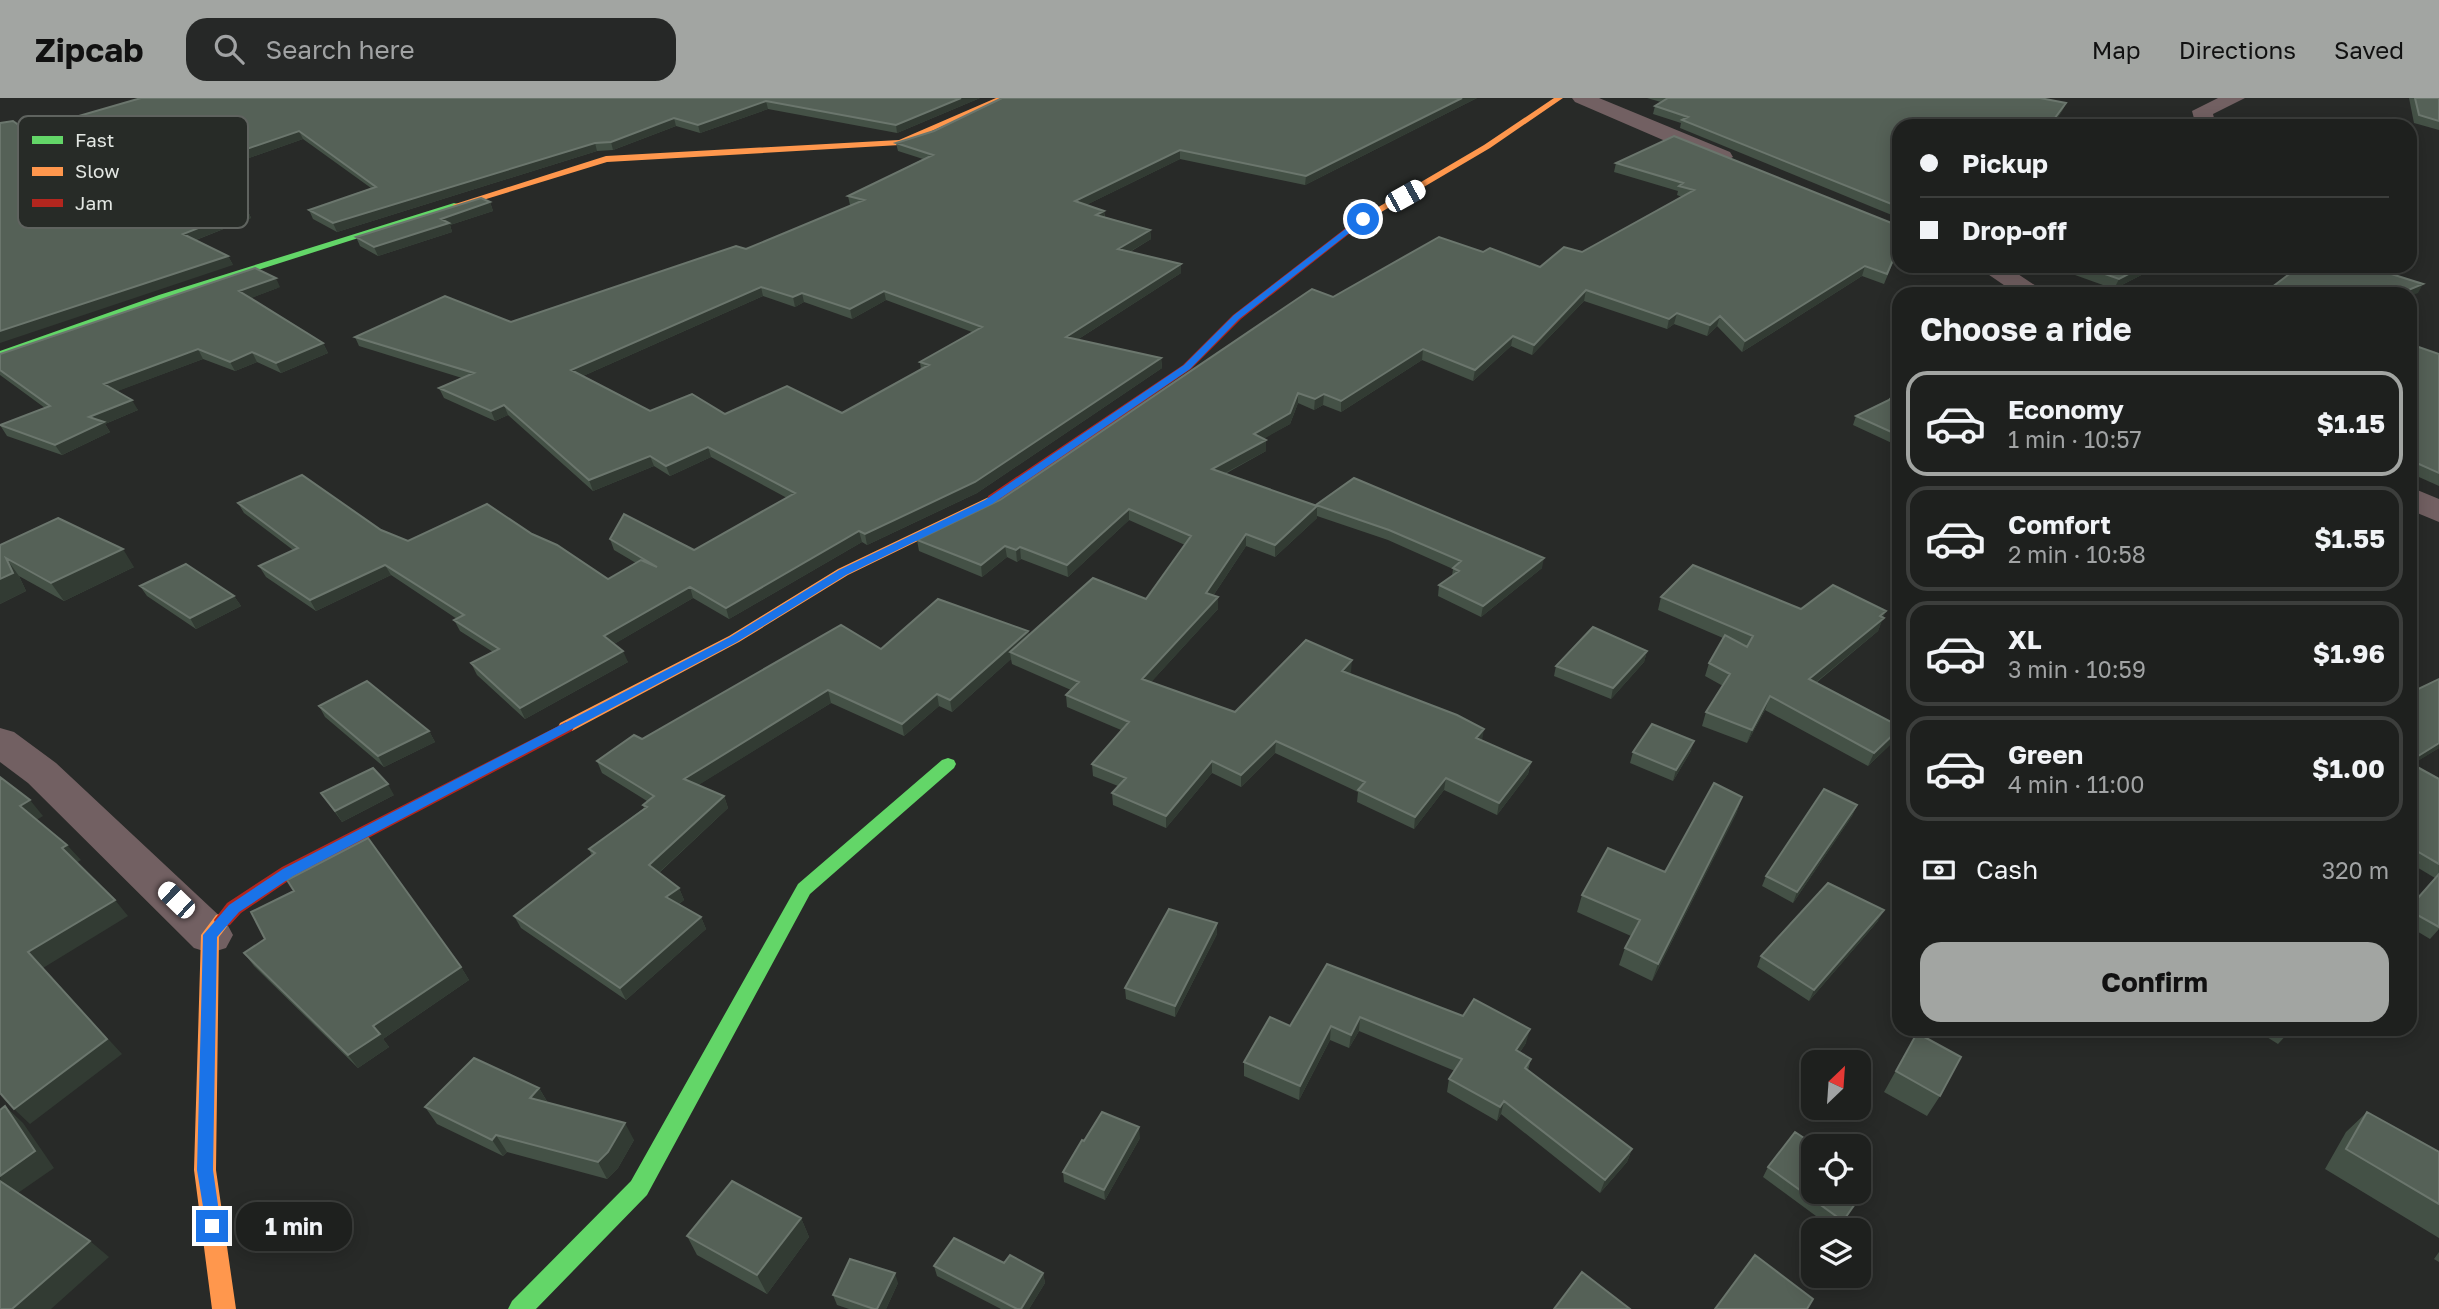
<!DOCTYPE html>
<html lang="en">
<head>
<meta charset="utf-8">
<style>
	:root { --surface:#1e201e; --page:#262827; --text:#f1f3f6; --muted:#a1a3a4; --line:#3c3e3c; --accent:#a2a5a2 }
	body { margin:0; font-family:"Golos Text",sans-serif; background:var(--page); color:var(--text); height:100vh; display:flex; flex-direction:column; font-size:26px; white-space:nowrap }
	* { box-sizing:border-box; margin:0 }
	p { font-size:23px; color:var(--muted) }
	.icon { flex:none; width:38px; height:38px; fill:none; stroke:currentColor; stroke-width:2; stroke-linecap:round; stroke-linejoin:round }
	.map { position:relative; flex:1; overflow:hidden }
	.sheet { position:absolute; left:1892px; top:189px; width:525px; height:749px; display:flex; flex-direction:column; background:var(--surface); border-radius:21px; box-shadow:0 4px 18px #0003,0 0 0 2px var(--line) }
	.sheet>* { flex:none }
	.banner { position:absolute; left:1892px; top:21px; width:525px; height:154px; border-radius:21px; box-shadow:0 4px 18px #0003,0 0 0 2px var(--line); display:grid; align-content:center; height:154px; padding:0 28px; background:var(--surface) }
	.needle { width:46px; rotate:25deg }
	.controls { position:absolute; left:1801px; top:952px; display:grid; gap:14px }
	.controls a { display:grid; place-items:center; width:70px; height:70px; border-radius:14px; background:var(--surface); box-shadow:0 4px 18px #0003,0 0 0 2px var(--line); font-size:35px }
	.end { position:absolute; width:32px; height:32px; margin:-16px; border:9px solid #1a73e8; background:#fff; box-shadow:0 0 0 4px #fff }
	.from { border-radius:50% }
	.bubble { position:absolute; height:49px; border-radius:21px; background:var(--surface); box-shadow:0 4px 18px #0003,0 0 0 2px var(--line); font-size:23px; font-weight:700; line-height:49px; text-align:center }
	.car { position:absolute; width:21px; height:42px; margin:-21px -10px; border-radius:9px; box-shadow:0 0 5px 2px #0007; background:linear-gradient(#fff 24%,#345 0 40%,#fff 0 76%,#345 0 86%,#fff 0) }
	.banner b { display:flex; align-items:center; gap:24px; height:66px; font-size:26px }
	.banner b+b { border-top:2px solid var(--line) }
	.banner i { width:18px; height:18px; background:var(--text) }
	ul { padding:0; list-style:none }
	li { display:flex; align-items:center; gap:21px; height:105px; margin:0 14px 10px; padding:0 14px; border:4px solid var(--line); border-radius:21px }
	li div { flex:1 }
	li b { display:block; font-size:26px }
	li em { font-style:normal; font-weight:700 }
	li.current { border-color:var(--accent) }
	li>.icon { width:63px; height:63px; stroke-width:1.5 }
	h2 { padding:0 28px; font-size:32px; line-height:84px }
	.pay { display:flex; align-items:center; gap:18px; height:77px; padding:0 28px; font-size:26px }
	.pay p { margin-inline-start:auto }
	.primary-button { display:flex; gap:14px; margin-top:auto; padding:14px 28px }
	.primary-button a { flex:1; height:80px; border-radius:21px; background:var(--accent); color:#111; font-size:28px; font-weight:700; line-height:80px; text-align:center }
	header { display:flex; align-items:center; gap:42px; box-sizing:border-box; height:98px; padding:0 35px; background:var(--accent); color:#111 }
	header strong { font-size:33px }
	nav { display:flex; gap:38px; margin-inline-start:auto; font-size:24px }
	.search { width:490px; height:63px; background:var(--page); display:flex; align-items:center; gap:18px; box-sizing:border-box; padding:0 24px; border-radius:21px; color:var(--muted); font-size:26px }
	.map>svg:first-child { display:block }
</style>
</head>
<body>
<header>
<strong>Zipcab</strong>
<div class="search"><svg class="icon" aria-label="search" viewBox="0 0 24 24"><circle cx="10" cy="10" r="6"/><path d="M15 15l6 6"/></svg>Search here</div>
<nav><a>Map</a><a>Directions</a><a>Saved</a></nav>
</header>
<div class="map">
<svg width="2439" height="1211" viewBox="0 0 2439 1211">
	<rect width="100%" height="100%" fill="#282a28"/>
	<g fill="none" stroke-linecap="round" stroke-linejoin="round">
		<path fill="#726062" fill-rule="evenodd" d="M1572,0H1599L1730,54L1733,59L1722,65L1714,64L1575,4Z
			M2218,0H2245L2213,16L2216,28H2196L2192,13Z
			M1976,168H2006L2048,196H2017Z
			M2410,389L2439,401V424L2410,412Z
			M0,630L14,634L56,665L226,824L233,837L226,850L210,855L194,850L28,685L0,664Z"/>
		<path fill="#63d668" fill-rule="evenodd" d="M454,105L462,107L167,201L0,260V253L159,197Z
			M948,660L954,662L956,666L954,670L810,796L647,1097L536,1211H508L512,1203L631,1083L798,786L942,662Z"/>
		<path fill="#ff974d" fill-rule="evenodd" d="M996,0H1007L900,47L607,64L460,109L452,107L606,58L899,42Z
			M1554,0H1563L1490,50L1366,123L1358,121L1484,47Z
			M993,397L998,398V404L848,477L739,544L572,633H560L558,629L560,625L729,538L838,471Z
			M223,815L230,817L232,822L219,839L216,1072L236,1211H212L194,1072L201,837L216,817Z"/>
		<path fill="#b3261e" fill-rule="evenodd" d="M1360,119L1368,121L1241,221L1191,271L998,404H988V398L1183,267L1233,217Z
			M566,624L572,625L574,629L572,633L294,779L241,815L230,827L223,829L216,827L214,822L227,805L282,769Z"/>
	</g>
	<path fill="#445146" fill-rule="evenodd" d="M141,0H980L897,35L768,11L700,35L676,28L613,52L597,53L337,134L313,121L309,112L371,90L303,41L189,81L247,111L251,120L196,142L228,158L233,167L27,33Z
		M1002,0H1477L1305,87L1180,61L1086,107L1104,113L1105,119L1150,132L1151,141L1130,154L1181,166V175L1077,242L1161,260L1162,270L977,395L867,447L862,444L729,521L693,500L614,546L628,564L525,621L477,577L471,565L493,554L460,533L454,522L457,521L391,477L316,513L266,479L259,468L293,452L244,415L238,405L381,432L408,443L532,436L608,481L636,465L614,452L610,441L694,452L787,400L711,359L670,378L654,368L593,393L508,317L495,323L444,300L439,290L462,280L359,248L355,239L511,224L746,151L851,107H850L848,98L923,61L898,53L896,45L934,33ZM763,198L795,209L804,204L852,221L886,202L972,234L920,264L921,272L842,315L725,316L650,313L583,278Z
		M1647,0H2040L2066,5L2062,13L2052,28H1899V120L1680,30L1681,25L1653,16L1655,8L1661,4Z
		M2409,0H2439V32L2414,25Z
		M1616,65L1899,128V150L1884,186L1862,178L1742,254L1717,228L1707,238L1674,226L1667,231L1584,203L1532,257L1511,248L1473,283L1422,262L1341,314L1323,307L1314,312L1298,305L1290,326L1264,340L1266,342V353L1225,376L1316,408L1542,470L1481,519L1438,498L1439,487L1452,478L1453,471L1388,442L1317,418V420L1275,459L1246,448L1213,498L1218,499V511L1151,584L1235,614L1351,574L1349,576L1482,643L1531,664L1528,676L1497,717L1444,692L1414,731L1357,704L1358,694L1275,655L1241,689L1212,675L1166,730L1113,707L1112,695L1118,688L1093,678L1092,666L1121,632L1067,609L1066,597L1071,592L1012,566L1011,561L952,614L939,608L904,638L831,605L698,687L724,698L728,710L659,775L679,790L684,802L679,806L701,819L706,831L626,902L521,830L514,818L592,758L589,751L644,710L643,707L647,703L602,675L597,663L642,641L881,551L1028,533L1029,538L1146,501L1185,447L1129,422L1068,479L1021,461L1017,464L1007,459L982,479L919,453L917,442L1000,402L1333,199L1483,154L1540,169L1582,154L1682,99L1677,97L1678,93L1614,74Z
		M490,104L493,113L450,127L452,134L378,158L360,148L356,139Z
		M2050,168H2159L2114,191Z
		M280,189L251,200L323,245L328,255L281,275L257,264L235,273L203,261L117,293L138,312L105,326L110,334L62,357L7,338L0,327L45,310L0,277V256Z
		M2410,246L2439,256V388L2410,375Z
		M1899,292V344L1894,346L1853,327L1856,318L1889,302Z
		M0,447L134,469L64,503L19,478L26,493L0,506Z
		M140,488L234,498L241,508L196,531L147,498Z
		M1661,499L1883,519L1878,533L1816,585L1899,628V633L1895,642L1868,668L1765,612L1747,645L1702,628L1706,614L1723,588L1705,578L1709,565L1723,540L1658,512Z
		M1647,553L1644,564L1611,601L1554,578L1556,568Z
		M2439,581V650L2412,666L2439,681V831L2430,841L2410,829V809L2435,780L2410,765V595Z
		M319,608L429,633L435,644L384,669L325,619Z
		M1691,653L1673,683L1630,665L1633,654Z
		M321,695L394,697L342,724Z
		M1742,699L1736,716L1652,883L1619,867L1625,850L1631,838L1577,814L1582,797L1665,774Z
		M1857,707L1852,718L1793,805L1762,788L1766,778Z
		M1878,823L1809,903L1757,869L1761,858Z
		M1217,825V836L1175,919L1126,901L1125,890Z
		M1899,832V851L1891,847Z
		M244,855L461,869L469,882L383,941L389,949L358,970L254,868Z
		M1327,866L1526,945L1520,954L1531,961L1528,972L1632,1051L1627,1064L1600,1095L1501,1016L1497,1023L1447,994L1449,981L1455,973L1359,933L1349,950L1330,942L1299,1002L1244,978V964L1290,928Z
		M2254,931H2292L2278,946Z
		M1917,935L1940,998L1927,1018L1884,994Z
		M539,990L548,1005L634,1042L618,1070L607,1081L507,1054L503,1058L437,1026L425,1009Z
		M2367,1014L2439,1054V1140L2325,1071L2346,1034Z
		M1140,1040L1105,1102L1064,1084L1063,1074Z
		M1768,1069L1869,1086L1837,1132H1835L1763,1079Z
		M801,1120L809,1139L767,1196L697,1157L687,1138Z
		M2439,1154V1164L2434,1161Z
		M1004,1165L1043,1175L1045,1185L1029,1211H1001L937,1178L934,1168Z
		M898,1185L886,1211H849L837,1207L833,1197Z"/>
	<path fill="#323b33" d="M961,0H980L897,35L896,27Z
		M1462,0H1477L1305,87L1306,78Z
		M766,3L768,11L700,35L698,27Z
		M2066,5L2062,13L2052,28H2049Z
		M674,20L676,28L613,52L611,44Z
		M299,33L303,41L181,84L177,75Z
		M595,45L597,53L337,134L333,125Z
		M1180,52V61L1076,112L1075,103Z
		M490,104L493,113L450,127L452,134L378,158L374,149L441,121Z
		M247,111L251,120L188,145L183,136Z
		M1104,113L1105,122L1096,117Z
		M1150,132L1151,141L1119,160L1118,151Z
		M228,158L233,167L0,245V233Z
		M1181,166V175L1066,249V239Z
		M1865,168L1862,178L1742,254L1745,243Z
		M2144,168H2159L2114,191L2119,181Z
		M276,180L280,189L244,203L239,193Z
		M2423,186L2418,195L2410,198V196H2399Z
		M761,189L763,198L574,282L571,272Z
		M1586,192L1584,203L1532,257L1534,247Z
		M884,193L886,202L852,221L850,211Z
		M802,195L804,204L795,209L793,199Z
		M1677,215L1674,226L1667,231L1669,221Z
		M1720,218L1717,228L1707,238L1710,227Z
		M1513,238L1511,248L1473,283L1475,272Z
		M323,245L328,255L281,275L276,265Z
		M198,251L203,261L110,296L104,286Z
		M1423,251L1422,262L1341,314V303Z
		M252,254L257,264L235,273L230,264Z
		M1161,260L1162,270L977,395L867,447L865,436Z
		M1298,295V305L1290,326L1253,347L1254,336Z
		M1324,296L1323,307L1314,312L1315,301Z
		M132,302L138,312L105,326L110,334L62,357L55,347L89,319Z
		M504,307L508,317L495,323L491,313Z
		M1899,336V344L1894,346L1898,337Z
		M1266,342V353L1212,382V371Z
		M708,349L711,359L670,378L666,368Z
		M650,358L654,368L593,393L589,382Z
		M1317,408V420L1275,459V447Z
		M1129,411V422L1068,479L1067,467Z
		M859,433L862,444L729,521L726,510Z
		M1246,436V448L1207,507L1206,495Z
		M1005,448L1007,459L982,479L981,467Z
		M1020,449L1021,461L1017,464L1016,452Z
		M123,451L134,469L64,503L51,485Z
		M6,460L19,478L26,493L0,506V481Z
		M1544,460L1542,470L1481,519L1483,508Z
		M385,467L391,477L316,513L310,502Z
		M690,489L693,500L609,549L604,538Z
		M234,498L241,508L196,531L190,520Z
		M1218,499V511L1143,593L1142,581Z
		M1886,513L1878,533L1804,594L1809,581Z
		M1028,533L1030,545L1010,554L1011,561L952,614L950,602Z
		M623,553L628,564L525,621L520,610Z
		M1647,553L1644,564L1611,601L1613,590Z
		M1352,562L1351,574L1341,585L1342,573Z
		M828,592L831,605L689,693L684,681Z
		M937,596L939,608L904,638L902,626Z
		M1770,598L1765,612L1747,645L1752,632Z
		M1484,631L1482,643L1476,640Z
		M1899,631L1895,642L1868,668L1874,655Z
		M429,633L435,644L384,669L378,658Z
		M1276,643L1275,655L1241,689V677Z
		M1694,643L1691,653L1673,683L1676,672Z
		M2439,645V650L2410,668V663Z
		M1212,663V675L1166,730V718Z
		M1531,664L1528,676L1497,717L1499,705Z
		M1446,680L1444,692L1414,731L1415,719Z
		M388,686L394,697L342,724L335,713Z
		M724,698L728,710L654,779L649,767Z
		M1742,699L1736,716L1652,883L1658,866Z
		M30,702L43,718L33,724L20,708Z
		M1857,707L1852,718L1793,805L1797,794Z
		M67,747L81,762L76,765L62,750Z
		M679,790L684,802L672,811L666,799Z
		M115,802L128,818L43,870L122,956L30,1026L14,1011L28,854Z
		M1884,812L1878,823L1809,903L1814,892Z
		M701,819L706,831L626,902L620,890Z
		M1217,825V836L1175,919V908Z
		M461,869L469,882L383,941L389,949L358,970L348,957L373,928Z
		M1360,919L1359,933L1349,950L1351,937Z
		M1331,928L1330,942L1299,1002L1300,988Z
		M1530,931L1526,945L1512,966L1516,952Z
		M539,990L549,1007L530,1000Z
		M1504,1003L1501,1016L1497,1023L1500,1009Z
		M5,1008L23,1025L54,1070L15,1097L0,1084Z
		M625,1025L634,1042L618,1070L607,1081L598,1064Z
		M1139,1029L1140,1040L1105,1102L1104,1092Z
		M496,1037L507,1054L503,1058L492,1042Z
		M1632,1051L1627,1064L1600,1095L1605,1082Z
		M801,1120L809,1139L767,1196L757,1177Z
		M90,1143L109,1159L51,1211H12Z
		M895,1175L898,1185L886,1211H877Z
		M1043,1175L1045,1185L1029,1211H1021Z"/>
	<path fill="#556157" stroke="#6b766d" stroke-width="2" fill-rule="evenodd" d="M141,0H961L896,27L766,3L698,27L674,20L611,44L595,45L333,125L309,112L376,89L299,33L177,75L247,111L183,136L228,158L0,233V25L13,23L27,33Z
		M1002,0H1462L1306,78L1180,52L1075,103L1104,113L1096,117L1150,132L1118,151L1181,166L1066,239L1161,260L975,384L865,436L859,433L726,510L690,489L604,538L623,553L520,610L471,565L499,551L454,522L464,517L385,467L310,502L259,468L298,450L238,405L302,377L381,432L408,443L487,406L532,436L557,447L608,481L641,462L657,469L610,441L624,416L694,452L795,395L708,349L666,368L650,358L589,382L504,307L491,313L439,290L474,275L355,239L445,198L511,224L736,148L746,151L864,102L848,98L933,57L896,45L934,33ZM761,189L793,199L802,195L850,211L884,193L982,229L920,264L929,267L842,315L787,288L725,316L692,296L650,313L571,272Z
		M1668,0H2040L2066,5L2049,28H1899V109L1682,22L1688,19L1655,8Z
		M2415,0H2439V23L2419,17Z
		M1674,38L1899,128V148L1887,176L1865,168L1745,243L1720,218L1710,227L1677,215L1669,221L1586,192L1534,247L1513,238L1475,272L1423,251L1341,303L1324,296L1315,301L1298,295L1290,315L1254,336L1266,342L1212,371L1317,408L1275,447L1246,436L1206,495L1218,499L1142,581L1235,614L1306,542L1352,562L1342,573L1457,617L1484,631L1476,640L1531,664L1499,705L1446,680L1415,719L1358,692L1365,684L1276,643L1241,677L1212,663L1166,718L1112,695L1126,680L1092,666L1129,624L1066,597L1079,584L1010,554L1093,480L1146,501L1191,438L1129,411L1067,467L1020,449L1016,452L1005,448L981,467L917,442L1000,402L1312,191L1333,199L1439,139L1483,154L1490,150L1540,169L1564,149L1582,154L1694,92L1679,88L1683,85L1616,65Z
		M481,100L490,104L441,121L449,125L374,149L356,139Z
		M2082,168H2144L2119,181Z
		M2300,168H2366L2423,186L2399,196H2263Z
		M255,170L276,180L239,193L323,245L276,265L252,254L230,264L198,251L104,286L132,302L89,319L104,324L55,347L0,327L50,308L0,272V256Z
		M2410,246L2439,256V375L2410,362Z
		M1899,292V336L1898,337L1856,318L1889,302Z
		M1354,380L1544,460L1483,508L1439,487L1459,473L1453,470L1461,463L1389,432L1316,407Z
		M58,420L123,451L51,485L6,460L13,475L0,481V447Z
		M186,466L234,498L190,520L140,488Z
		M1693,467L1801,511L1833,487L1886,513L1880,518L1884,520L1809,581L1899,628V631L1874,655L1770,598L1752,632L1706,614L1730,576L1709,565L1725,537L1747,549L1753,538L1661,499Z
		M938,501L1028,533L950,602L937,596L902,626L828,592L684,681L724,698L649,767L679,790L666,799L701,819L620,890L514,818L595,755L589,751L647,709L643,707L654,698L597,663L634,637L642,641L841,527L881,551Z
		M1593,529L1647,553L1613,590L1556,568Z
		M2439,581V645L2410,663V595Z
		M367,583L429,633L378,658L319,608Z
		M1652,626L1694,643L1676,672L1633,654Z
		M2410,665L2439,681V766L2410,749Z
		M373,670L388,686L335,713L321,695Z
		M0,679L30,702L20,708L67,747L62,750L115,802L28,854L107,941L14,1011L0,995Z
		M1714,685L1742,699L1658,866L1625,850L1640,822L1582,797L1608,750L1665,774Z
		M1824,691L1857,707L1797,794L1766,778Z
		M368,740L461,869L373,928L380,936L348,957L244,855L265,841L251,814L294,793L287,782Z
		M2439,776V829L2410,813V809Z
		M1828,785L1884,812L1814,892L1761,858Z
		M1169,811L1217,825L1175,908L1125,890Z
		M1327,866L1463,918L1474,901L1530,931L1516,952L1531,961L1525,970L1632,1051L1605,1082L1504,1003L1500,1009L1449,981L1462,961L1360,919L1351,937L1331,928L1300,988L1244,964L1270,919L1290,928Z
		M2281,931H2292L2288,936Z
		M1917,935L1961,959L1940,998L1896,973Z
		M474,960L539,990L530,1000L625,1025L608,1054L598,1064L496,1037L492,1042L425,1009Z
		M5,1008L35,1053L0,1078V1012Z
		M1102,1014L1139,1029L1104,1092L1063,1074L1082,1042L1084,1043Z
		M2367,1014L2439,1054V1106L2346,1051Z
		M1795,1034L1816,1048H1813V1094H1858V1078L1869,1086L1843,1123L1768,1069Z
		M0,1083L90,1143L12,1211H0Z
		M732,1083L801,1120L757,1177L687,1138Z
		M954,1140L1004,1165L1010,1157L1043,1175L1021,1211H1017L934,1168Z
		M1755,1157L1813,1201L1807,1211H1715Z
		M850,1161L895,1175L877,1211H874L833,1197Z
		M1582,1174L1630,1211H1554Z"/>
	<path fill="#1a73e8" d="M1361,119L1367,121L1239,221L1190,271L992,406L846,477L737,544L293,778L239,814L217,839L213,1072L221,1128L218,1133H207L197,1072L203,837L229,807L283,771L730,539L839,472L985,402L1184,267L1234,217Z"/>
	<rect x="18" y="18" width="230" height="112" rx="10" fill="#272b27" stroke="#5f635f" stroke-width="2"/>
	<rect x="32" y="38" width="31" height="8" fill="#63d668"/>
	<rect x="32" y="69" width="31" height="9" fill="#ff974d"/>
	<rect x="32" y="101" width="31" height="8" fill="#b3261e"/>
	<g font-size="19" fill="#e3e7e3">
		<text x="75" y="49">Fast</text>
		<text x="75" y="80">Slow</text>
		<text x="75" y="112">Jam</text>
	</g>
</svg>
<div class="controls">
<a><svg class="needle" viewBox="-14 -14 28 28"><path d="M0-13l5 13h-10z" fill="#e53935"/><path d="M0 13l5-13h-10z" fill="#a1a3a4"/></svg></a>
<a><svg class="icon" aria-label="locate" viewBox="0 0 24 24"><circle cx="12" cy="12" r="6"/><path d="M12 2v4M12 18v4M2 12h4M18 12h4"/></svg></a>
<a><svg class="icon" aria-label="layers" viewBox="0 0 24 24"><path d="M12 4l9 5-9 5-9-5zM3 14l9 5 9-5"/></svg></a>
</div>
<i class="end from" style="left:1363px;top:121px"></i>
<i class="end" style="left:212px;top:1128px"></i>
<div class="bubble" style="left:236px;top:1104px;width:116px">1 min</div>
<i class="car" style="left:1405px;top:98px;rotate:61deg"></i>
<i class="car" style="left:176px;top:802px;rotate:314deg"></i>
<div class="banner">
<b><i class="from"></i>Pickup</b>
<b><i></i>Drop-off</b>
</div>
<section class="sheet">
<h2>Choose a ride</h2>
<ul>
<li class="current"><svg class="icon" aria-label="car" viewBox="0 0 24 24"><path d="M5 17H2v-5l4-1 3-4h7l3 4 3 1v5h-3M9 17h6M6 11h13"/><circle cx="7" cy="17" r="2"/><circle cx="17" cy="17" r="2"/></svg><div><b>Economy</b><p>1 min · 10:57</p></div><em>$1.15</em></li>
<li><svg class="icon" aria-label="car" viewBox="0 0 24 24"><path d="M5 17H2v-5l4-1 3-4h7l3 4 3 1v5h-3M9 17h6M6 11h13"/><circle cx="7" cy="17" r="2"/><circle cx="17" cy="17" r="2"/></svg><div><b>Comfort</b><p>2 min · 10:58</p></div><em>$1.55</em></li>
<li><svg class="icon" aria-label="car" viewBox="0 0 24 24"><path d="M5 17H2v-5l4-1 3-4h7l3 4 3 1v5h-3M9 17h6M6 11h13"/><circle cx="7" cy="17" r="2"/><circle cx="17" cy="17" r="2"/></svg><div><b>XL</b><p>3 min · 10:59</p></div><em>$1.96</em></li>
<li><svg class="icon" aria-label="car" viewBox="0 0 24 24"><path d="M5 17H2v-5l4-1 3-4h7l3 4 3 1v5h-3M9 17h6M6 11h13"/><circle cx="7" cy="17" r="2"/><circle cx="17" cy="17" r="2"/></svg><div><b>Green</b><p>4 min · 11:00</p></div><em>$1.00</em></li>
</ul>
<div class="pay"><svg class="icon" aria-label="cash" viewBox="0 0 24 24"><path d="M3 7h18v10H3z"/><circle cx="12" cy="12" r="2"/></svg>Cash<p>320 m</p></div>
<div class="primary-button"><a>Confirm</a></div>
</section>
</div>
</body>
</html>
